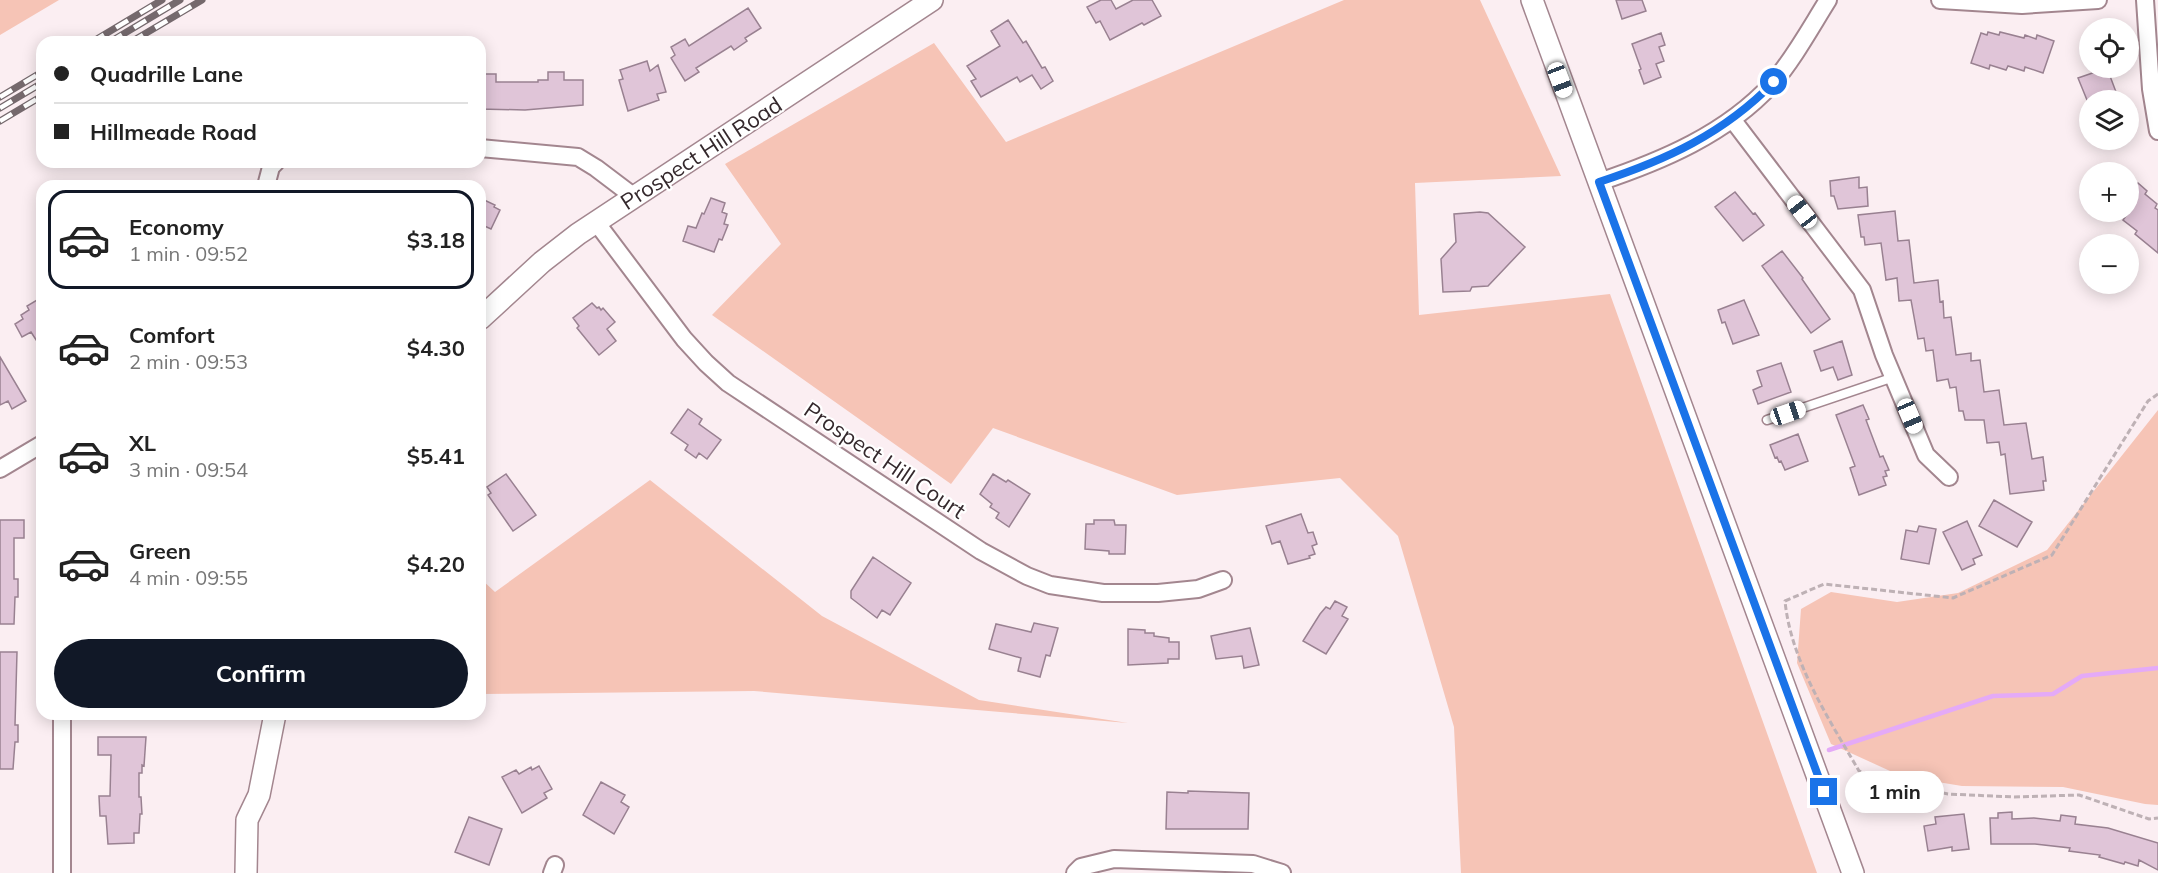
<!DOCTYPE html>
<html lang="en">
<head>
<meta charset="utf-8">
<style>
	:root { --surface:#fff; --page:#f2f2f2; --text:#222; --muted:#767676; --line:#e0e0e0; --accent:#111827 }
	body { margin:0; font-family:Mulish,sans-serif; background:var(--page); color:var(--text); height:100vh; display:flex; flex-direction:column; font-size:22px; white-space:nowrap }
	* { box-sizing:border-box; margin:0 }
	p { font-size:20px; color:var(--muted) }
	.icon { flex:none; width:33px; height:33px; fill:none; stroke:currentColor; stroke-width:2; stroke-linecap:round; stroke-linejoin:round }
	.map { position:relative; flex:1; overflow:hidden }
	.side { position:absolute; left:36px; top:180px; width:450px; height:540px; display:flex; flex-direction:column; background:var(--surface); border-radius:18px; box-shadow:0 3px 15px #0003 }
	.side>* { flex:none }
	.top-card { position:absolute; left:36px; top:36px; width:450px; height:132px; border-radius:18px; box-shadow:0 3px 15px #0003; display:grid; align-content:center; height:132px; padding:0 18px; background:var(--surface) }
	.buttons { position:absolute; left:2079px; top:18px; display:grid; gap:12px }
	.buttons a { display:grid; place-items:center; width:60px; height:60px; border-radius:50%; background:var(--surface); box-shadow:0 3px 15px #0003; font-size:30px }
	.end { position:absolute; width:27px; height:27px; margin:-14px; border:8px solid #1a73e8; background:#fff; box-shadow:0 0 0 3px #fff }
	.from { border-radius:50% }
	.bubble { position:absolute; height:42px; border-radius:21px; background:var(--surface); box-shadow:0 3px 15px #0003; font-size:20px; font-weight:700; line-height:42px; text-align:center }
	.car { position:absolute; width:18px; height:36px; margin:-18px -9px; border-radius:8px; box-shadow:0 0 4px 2px #0007; background:linear-gradient(#fff 24%,#345 0 40%,#fff 0 76%,#345 0 86%,#fff 0) }
	.top-card b { display:flex; align-items:center; gap:21px; height:57px; font-size:22px }
	.top-card b+b { border-top:2px solid var(--line) }
	.top-card i { width:15px; height:15px; background:var(--text) }
	ul { padding:10px 0 0; list-style:none }
	li { display:flex; align-items:center; gap:18px; height:99px; margin:0 12px 9px; padding:0 6px; border:3px solid transparent; border-radius:18px }
	li div { flex:1 }
	li b { display:block; font-size:22px }
	li em { font-style:normal; font-weight:700 }
	li.selected { border-color:var(--accent) }
	li>.icon { width:54px; height:54px; stroke-width:1.5 }
	.primary-button { display:flex; gap:12px; margin-top:auto; padding:12px 18px }
	.primary-button a { flex:1; height:69px; border-radius:36px; background:var(--accent); color:#fff; font-size:24px; font-weight:700; line-height:69px; text-align:center }
	.map>svg:first-child { display:block }
</style>
</head>
<body>
<div class="map">
<svg width="2158" height="873" viewBox="0 0 2158 873">
	<rect width="100%" height="100%" fill="#fbeef2"/>
	<path fill="#f6c4b6" d="M0,0H59L0,35Z
		M1344,0H1480L1561,176L1415,183L1419,315L1610,294L1817,873H1461L1454,727L1398,536L1340,478L1177,495L993,428L951,484L712,315L781,244L725,164L934,43L1006,142Z
		M2158,410V805L2145,804L2063,787L1962,786L1901,776L1831,744L1797,663L1801,609L1831,592L1897,602L1958,593L2047,550Z
		M650,480L822,616L979,700L1128,723L754,691L480,694V578L495,592Z"/>
	<g fill="none" stroke-linecap="round" stroke-linejoin="round">
		<path stroke="#e4aaf7" stroke-width="4.5" d="M1829,750L1993,696L2053,694L2082,676L2158,668"/>
	</g>
	<path fill="#e0c5d8" stroke="#998191" stroke-width="1.5" d="M1101,0H1111L1116,9L1133,0H1152L1161,16L1144,25L1142,23L1110,40L1100,21L1096,23L1087,7Z
		M1616,0H1642L1646,11L1622,19Z
		M748,8L761,28L745,38L747,41L734,50L731,46L696,68L699,72L685,81L671,58L675,55L671,47L685,39L689,46Z
		M1008,20L1023,43L1026,41L1042,68L1045,67L1053,81L1041,89L1032,75L1020,82L1017,77L981,97L971,81L976,79L967,66L1000,46L991,31Z
		M1988,32L1999,35L2000,32L2024,38L2025,35L2036,39L2037,35L2054,41L2043,73L2025,67L2024,71L2008,66L2006,70L1990,65L1989,69L1971,63L1981,33L1987,35Z
		M1661,33L1665,45L1659,47L1664,61L1656,64L1661,77L1644,84L1639,70L1641,69L1632,44Z
		M647,61L650,71L658,65L666,92L657,94L659,100L628,111L619,80L623,79L620,70Z
		M2107,68L2119,100H2087L2078,78Z
		M548,72H564V80H583V105L525,110L480,109V74H496V82H538V80H548Z
		M1859,177V188L1867,187L1868,206L1838,209L1834,196H1831L1830,181Z
		M2128,180L2135,186L2138,183L2147,191L2145,194L2157,204L2155,208L2158,210V253L2135,234L2137,231L2123,220L2128,213Z
		M1735,192L1753,214L1755,213L1764,225L1743,241L1715,207Z
		M480,198L495,205L494,207L500,210L491,229L480,224Z
		M711,198L725,203L722,212L727,214L724,224L728,225L722,240L719,239L714,252L683,241L688,226L696,228L702,213L704,214Z
		M1895,211L1898,241L1909,240L1914,283L1938,280L1940,302L1943,301L1944,318L1951,317L1956,355L1971,353V361L1980,360L1984,392L1999,390L2004,425L2026,423L2032,459L2043,457L2046,481H2043L2044,490L2010,494L2005,454L2001,455L1999,442L1987,443L1984,420H1965L1963,411H1959L1956,387L1950,388L1948,379L1937,381L1933,350L1926,351L1924,338L1918,339L1911,300L1899,301L1897,278L1886,280L1881,243L1865,245L1864,237H1861L1858,215Z
		M1480,212L1488,213L1525,247L1488,286L1472,287L1470,291L1443,292L1441,259L1456,242L1454,214Z
		M1782,251L1803,278L1802,279L1830,319L1811,333L1762,266Z
		M42,297V349L31,332L22,337L15,324L23,319L21,315L29,310L27,306Z
		M1744,300L1759,335L1733,344L1725,322L1722,323L1718,310Z
		M592,303L597,308L599,307L601,310L603,308L615,322L607,329L616,341L599,355L577,328L579,326L573,318Z
		M1842,341L1852,375L1838,380L1833,367L1821,371L1814,351Z
		M0,357L26,401L12,409L8,401L0,405Z
		M1781,363L1791,392L1758,404L1753,390L1762,386L1757,371Z
		M1863,405L1869,419L1866,420L1880,457L1883,456L1889,470L1885,471L1887,476L1883,477L1886,485L1859,495L1850,468L1855,466L1836,415Z
		M688,409L702,419L699,424L721,440L707,459L699,453L696,458L685,450L688,445L671,433Z
		M1798,434L1808,461L1785,470L1781,461L1779,462L1777,457L1775,458L1770,445Z
		M506,474L536,515L513,531L488,495L491,493L487,487Z
		M993,474L1006,482L1008,480L1030,494L1009,527L996,518L999,513L990,507L992,504L980,494Z
		M1994,500L2032,522L2017,547L1979,526Z
		M1301,514L1308,533L1313,532L1317,544L1312,546L1315,554L1309,556L1310,558L1288,564L1280,541L1272,544L1266,526Z
		M0,520H24V538H14V579H18V597H15L14,624H0Z
		M1094,520H1114L1115,525H1126L1125,554H1109V551L1085,549L1086,524H1094Z
		M1967,521L1982,555L1973,559L1975,564L1962,570L1943,532Z
		M1919,526L1936,529L1929,564L1901,559L1906,530L1917,532Z
		M873,557L911,583L890,615L882,610L877,618L851,598V591Z
		M1335,601L1347,607L1342,616L1348,619L1326,654L1303,641L1320,614L1326,607L1330,609Z
		M1034,623L1058,628L1050,656L1046,655L1040,677L1018,671L1021,658L989,649L996,624L1031,632Z
		M1250,628L1259,665L1244,668L1242,656L1216,659L1211,636Z
		M1128,629L1145,630V633H1154V636L1169,638V642H1179V659H1168V663L1128,665Z
		M0,652H17L15,725H18V742H15L13,769H0Z
		M98,737H146L144,766L142,765V773H139V797H141L142,814H140L139,833H134V843L108,844L106,816H100L99,796H110L111,755H98Z
		M539,766L552,789L544,793L547,798L522,813L502,777L516,770L519,774L531,767L532,770Z
		M601,782L625,795L621,802L629,807L614,834L583,815Z
		M1188,791L1249,793L1248,829H1166L1167,792L1188,793Z
		M2012,812V819L2034,818L2060,821L2061,815L2076,817L2075,824L2108,828L2158,843V870L2139,860L2138,866L2125,862L2124,864L2099,857L2100,855L2069,851L2070,848L2035,844H1991L1990,818H1998V813Z
		M1964,814L1969,849L1952,851V847L1928,851L1924,826L1936,824L1935,817Z
		M469,817L502,829L489,865L455,852Z"/>
	<g fill="none" stroke-linecap="round" stroke-linejoin="round">
		<g stroke="#a3868f" stroke-width="11">
			<path id="service" d="M1767,420L1894,377"/>
		</g>
		<g stroke="#a3868f" stroke-width="20">
			<path id="minor" d="M1940,0L2022,5L2098,0
				M2145,0L2151,89L2158,131
				M1732,119L1862,290L1884,355L1926,455L1949,477
				M480,148L578,157L596,168L633,196
				M1599,182C1662,161 1726,134 1772,84C1793,60 1811,27 1828,0
				M266,186L271,167L276,162
				M596,222L684,339L706,363L728,383L981,551L1027,576L1050,585L1103,593H1158L1198,589L1223,580
				M0,469L42,444
				M62,873V714
				M552,873L555,865
				M1075,873L1081,867L1114,859L1253,864L1282,873"/>
		</g>
		<g stroke="#a3868f" stroke-width="24">
			<path id="tertiary" d="M1532,0L1853,873
				M480,319L542,262L578,234L932,0
				M246,873L247,820L259,795L275,714"/>
		</g>
		<path stroke="#beb1b5" stroke-width="3" stroke-dasharray="6 3" stroke-linecap="butt" d="M2158,394L2148,401L2052,555L1953,598L1824,584L1785,601C1791,662 1829,719 1859,771L1893,783L1948,794L2014,797L2079,795L2149,819L2158,818"/>
		<use href="#service" stroke="#fff" stroke-width="8"/>
		<use href="#minor" stroke="#fff" stroke-width="16"/>
		<use href="#tertiary" stroke="#fff" stroke-width="21"/>
		<g stroke="#75696d" stroke-width="7">
			<path id="rail" d="M92,42L162,0
				M110,42L180,0
				M131,42L202,0
				M0,97L42,72
				M0,108L42,83
				M0,121L42,96"/>
		</g>
		<use href="#rail" stroke="#fff" stroke-width="4.5" stroke-dasharray="14" stroke-linecap="butt"/>
	</g>
	<g fill="none" stroke-linecap="round" stroke-linejoin="round">
		<path stroke="#1a73e8" stroke-width="8" d="M1774,82C1723,134 1666,160 1599,182L1824,792"/>
	</g>
	<g text-anchor="middle" stroke-width="4.5" stroke-linejoin="round" paint-order="stroke">
		<g font-size="22" fill="#34282c" stroke="#fff">
			<text transform="translate(701 153) rotate(-33)" y="8">Prospect Hill Road</text>
			<text transform="translate(885 460) rotate(34)" y="8">Prospect Hill Court</text>
		</g>
	</g>
</svg>
<div class="buttons">
<a><svg class="icon" aria-label="locate" viewBox="0 0 24 24"><circle cx="12" cy="12" r="6"/><path d="M12 2v4M12 18v4M2 12h4M18 12h4"/></svg></a>
<a><svg class="icon" aria-label="layers" viewBox="0 0 24 24"><path d="M12 4l9 5-9 5-9-5zM3 14l9 5 9-5"/></svg></a>
<a>+</a>
<a>−</a>
</div>
<i class="end from" style="left:1774px;top:82px"></i>
<i class="end" style="left:1824px;top:792px"></i>
<div class="bubble" style="left:1845px;top:771px;width:99px">1 min</div>
<i class="car" style="left:1560px;top:80px;rotate:159deg"></i>
<i class="car" style="left:1802px;top:212px;rotate:322deg"></i>
<i class="car" style="left:1788px;top:413px;rotate:71deg"></i>
<i class="car" style="left:1910px;top:416px;rotate:157deg"></i>
<div class="top-card">
<b><i class="from"></i>Quadrille Lane</b>
<b><i></i>Hillmeade Road</b>
</div>
<section class="side">
<ul>
<li class="selected"><svg class="icon" aria-label="car" viewBox="0 0 24 24"><path d="M5 17H2v-5l4-1 3-4h7l3 4 3 1v5h-3M9 17h6M6 11h13"/><circle cx="7" cy="17" r="2"/><circle cx="17" cy="17" r="2"/></svg><div><b>Economy</b><p>1 min · 09:52</p></div><em>$3.18</em></li>
<li><svg class="icon" aria-label="car" viewBox="0 0 24 24"><path d="M5 17H2v-5l4-1 3-4h7l3 4 3 1v5h-3M9 17h6M6 11h13"/><circle cx="7" cy="17" r="2"/><circle cx="17" cy="17" r="2"/></svg><div><b>Comfort</b><p>2 min · 09:53</p></div><em>$4.30</em></li>
<li><svg class="icon" aria-label="car" viewBox="0 0 24 24"><path d="M5 17H2v-5l4-1 3-4h7l3 4 3 1v5h-3M9 17h6M6 11h13"/><circle cx="7" cy="17" r="2"/><circle cx="17" cy="17" r="2"/></svg><div><b>XL</b><p>3 min · 09:54</p></div><em>$5.41</em></li>
<li><svg class="icon" aria-label="car" viewBox="0 0 24 24"><path d="M5 17H2v-5l4-1 3-4h7l3 4 3 1v5h-3M9 17h6M6 11h13"/><circle cx="7" cy="17" r="2"/><circle cx="17" cy="17" r="2"/></svg><div><b>Green</b><p>4 min · 09:55</p></div><em>$4.20</em></li>
</ul>
<div class="primary-button"><a>Confirm</a></div>
</section>
</div>
</body>
</html>
